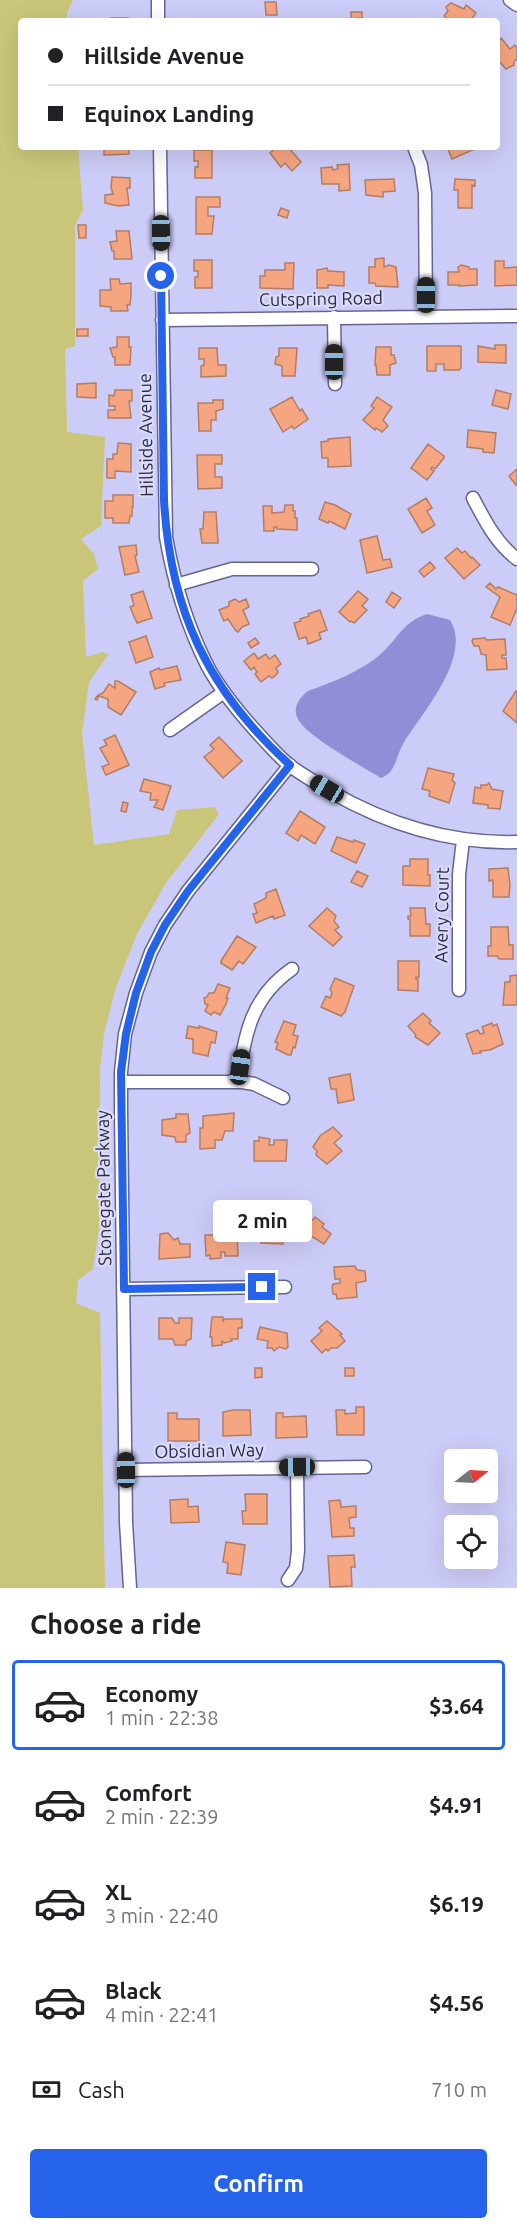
<!DOCTYPE html>
<html lang="en">
<head>
<meta charset="utf-8">
<style>
	:root { --surface:#fff; --page:#f2f2f2; --text:#202124; --muted:#757577; --line:#e0e0e0; --accent:#2563eb }
	body { margin:0; font-family:Ubuntu,sans-serif; background:var(--page); color:var(--text); height:100vh; display:flex; flex-direction:column; font-size:22px; white-space:nowrap }
	* { box-sizing:border-box; margin:0 }
	p { font-size:20px; color:var(--muted) }
	.icon { flex:none; width:33px; height:33px; fill:none; stroke:currentColor; stroke-width:2; stroke-linecap:round; stroke-linejoin:round }
	.map { position:relative; height:1588px; overflow:hidden }
	.side { display:flex; flex-direction:column; background:var(--surface); flex:1 }
	.side>* { flex:none }
	.banner { position:absolute; left:18px; top:18px; width:482px; height:132px; border-radius:6px; box-shadow:0 6px 24px #0002; display:grid; align-content:center; height:132px; padding:0 30px; background:var(--surface) }
	.needle { width:39px; rotate:72deg }
	.fabs { position:absolute; left:444px; top:1449px; display:grid; gap:12px }
	.fabs a { display:grid; place-items:center; width:54px; height:54px; border-radius:6px; background:var(--surface); box-shadow:0 6px 24px #0002; font-size:30px }
	.end { position:absolute; width:27px; height:27px; margin:-14px; border:8px solid #2563eb; background:#fff; box-shadow:0 0 0 3px #fff }
	.from { border-radius:50% }
	.bubble { position:absolute; height:42px; border-radius:6px; background:var(--surface); box-shadow:0 6px 24px #0002; font-size:20px; font-weight:600; line-height:42px; text-align:center }
	.car { position:absolute; width:18px; height:36px; margin:-18px -9px; border-radius:8px; box-shadow:0 0 4px 2px #0007; background:linear-gradient(#222 24%,#8ab4d8 0 40%,#222 0 76%,#8ab4d8 0 86%,#222 0) }
	.banner b { display:flex; align-items:center; gap:21px; height:57px; font-size:22px }
	.banner b+b { border-top:2px solid var(--line) }
	.banner i { width:15px; height:15px; background:var(--text) }
	ul { padding:0; list-style:none }
	li { display:flex; align-items:center; gap:18px; height:90px; margin:0 12px 9px; padding:0 18px; border:3px solid transparent; border-radius:6px }
	li div { flex:1 }
	li b { display:block; font-size:22px }
	li em { font-style:normal; font-weight:600 }
	li.active { border-color:var(--accent) }
	li>.icon { width:54px; height:54px; stroke-width:1.5 }
	h2 { padding:0 30px; font-size:27px; line-height:72px }
	.pay { display:flex; align-items:center; gap:15px; height:66px; padding:0 30px; font-size:22px }
	.pay p { margin-inline-start:auto }
	.cta { display:flex; gap:12px; margin-top:auto; padding:12px 30px }
	.cta a { flex:1; height:69px; border-radius:6px; background:var(--accent); color:#fff; font-size:24px; font-weight:600; line-height:69px; text-align:center }
	.map>svg:first-child { display:block }
</style>
</head>
<body>
<div class="map">
<svg width="517" height="1588" viewBox="0 0 517 1588">
	<rect width="100%" height="100%" fill="#ccccf8"/>
	<path fill="#cac679" d="M0,0H73L67,13V21H21V147H78L83,210L75,226V346L65,349L67,432L105,437L101,526L81,539L94,554L98,569L83,581L86,657L103,652L109,654L89,682L82,734L94,845L169,834L177,810L214,807L219,814L166,883L137,934L116,987L104,1034L100,1069L99,1229L93,1269L78,1280L76,1303L100,1313L105,1588H0Z"/>
	<path fill="#918dd7" d="M427,614L450,620C473,657 421,714 403,744C396,756 396,773 381,778C363,767 306,736 298,719C292,708 299,698 308,691C333,682 362,671 382,653C399,637 402,623 427,614Z"/>
	<path fill="#f5a580" stroke="#b27d64" stroke-width="1.5" d="M265,2H276L277,15H266Z
		M451,3L464,9L466,5L476,13L470,21H450L444,16L448,11L446,7Z
		M351,12H362V18L351,19Z
		M111,18H128V21H110Z
		M501,38L510,49L515,45L517,48V59L514,61V65L506,69L497,59L496,42Z
		M104,147H129V154L104,155Z
		M276,147H291L289,148L301,162L292,171L285,163L281,167L270,153Z
		M447,147H474L475,149L452,159Z
		M194,150H212V178H195V167H198V161H194Z
		M349,164L350,190L339,191V184H322L321,168L332,167L333,170L338,169L337,165Z
		M112,177L130,178V188H127L129,205L118,206L105,203V195L113,194L111,187Z
		M394,179L395,191L383,192V197L366,195L365,180Z
		M455,179L475,180V186L472,185V208H458V190H454Z
		M196,197H220V207H208V216H214L212,234H196Z
		M281,208L289,211L287,218L278,215Z
		M78,225H86V238H79Z
		M116,231H129L132,259H114V251H112L110,242L117,241Z
		M384,258V267L389,265L396,267L398,287L376,286L375,283H369V267H375V259Z
		M194,260H212V288H195V277H198V271H194Z
		M495,261H504V268L517,267V285L495,286Z
		M285,263H294L293,289L260,288V276H265V270H285Z
		M461,265L469,267V269H477V285L459,286V285H448V272H459L458,267Z
		M327,268L328,271L344,272V286L328,285V288H317V270Z
		M110,279H119L120,284L131,283V295L130,305H127L128,311H111V307L100,306V290H111Z
		M77,329H88V336H77Z
		M117,337H129V347H131L130,365H115V357H113L110,348L117,347Z
		M495,345H506V363L478,362V346L495,349Z
		M427,346H461V368L459,370H444V364H436V371H427Z
		M376,347H391V355H394L396,363L390,365V375H377L376,365H375Z
		M199,348H217L218,365H226V376L201,377V366L204,365V359H199Z
		M279,348H297L295,376H282V366L275,364L276,357L279,356Z
		M96,383V398L77,397V384Z
		M115,390H132V401H129L131,418H108V410H115V406H109V395L114,396Z
		M496,390L511,394L508,409L492,405Z
		M292,397L300,411L302,409L308,419L294,429L292,426L283,432L270,409Z
		M377,397L392,407L383,420L388,426L382,432L376,428L375,430L363,420L374,408L371,406Z
		M213,400H223V409L216,411V420H211V431H199L198,403H213Z
		M468,430L496,433L494,453L483,452V449L467,447Z
		M350,437L351,466L328,467V458H322L321,442L328,441V439Z
		M118,443L131,444V472L115,471V478H107V459H113V454H117Z
		M428,444L444,456V458L435,469L432,467L431,469L434,471L427,480L411,468Z
		M197,455H222V464H215V477H222V488L198,489Z
		M517,469V484L516,485L509,476Z
		M113,495H133V507H132V516H130L129,523H113V518H105V501H113Z
		M426,498L432,508L427,511L435,525L422,533L408,509Z
		M325,502L335,505L351,514L345,529L329,521L328,523L319,519Z
		M285,505H293V511H295V518H297V530L277,529V527H274V531H264L263,506H272V513L284,512Z
		M204,512H216L218,543H202L200,529H203Z
		M377,536L383,560L390,559L392,567L367,573L360,540Z
		M136,545L137,555L135,556L139,572L125,575L119,547Z
		M457,548L462,553L465,551L471,558L472,557L480,565L464,579L445,558Z
		M430,562L435,568L424,577L419,571Z
		M490,583L496,589L498,587L517,595V608L510,625L491,617L500,597L486,587Z
		M143,591L152,618L137,623L130,607L134,605L131,595Z
		M358,591L368,599L362,606L367,610L354,623L351,621L350,622L339,612Z
		M392,592L401,598L394,608L386,602Z
		M235,599L239,602L246,599L249,607L243,610L249,624L242,627L238,632L236,631L228,619L224,621L219,610L229,606V602Z
		M320,610L327,630L319,633L321,639L308,644L306,637L299,639L294,623L301,621L300,619L309,616L308,614Z
		M146,636L153,657L136,663L129,642Z
		M255,638L259,643L251,648L248,643Z
		M485,638L487,640L505,639L506,655H502V658H506L507,669L487,670L486,655L481,654L479,646H474L472,641L473,639Z
		M254,653L258,659L266,654L269,659L275,655L281,664L276,668L278,672L276,675L272,678L269,676L261,682L255,674L257,672L254,667L251,670L244,661Z
		M177,666L181,680L164,683L165,686L155,689L150,672L159,668L160,670Z
		M115,681H118L136,692L121,715L108,707V699L99,696L97,700L95,699L98,695L103,693L109,684L115,688Z
		M516,691L517,692V723L503,711Z
		M115,735L129,765L106,775L102,767L109,764L100,748L107,745L104,740Z
		M219,737L242,761L223,778L204,757L214,749L210,745Z
		M428,768L454,774L452,780L455,783L449,803L429,796L430,791L422,789Z
		M144,779L171,786L163,810L154,807L158,800H150L151,793L140,791Z
		M489,783L492,789L503,791L500,809L488,808V805L473,803L475,787L481,788V785H487Z
		M123,802L128,803L126,812L121,811Z
		M300,811L325,827L315,844L301,835L298,841L286,833Z
		M337,837L353,842L354,840L365,844L356,863L331,851Z
		M410,859H428V875H430V886L403,885V866H410Z
		M508,868L510,885L509,897H493V880L489,881V869Z
		M357,871L368,876L362,887L351,882Z
		M276,889L285,915L274,919L273,916L256,923L253,914L257,913L254,904L266,898V893Z
		M327,908L336,916L334,921L339,927L335,930L342,937L333,946L309,926Z
		M410,908H425L426,924H430V936H410V919H408V916H411Z
		M491,927H508L509,945H513V959H499L497,956H488V946H491Z
		M237,936L256,947L243,964L239,961L232,970L221,963V961Z
		M398,961H419V977H416V979H418V991L398,990Z
		M517,975V1005H503L505,982H510V976Z
		M335,978L354,986L345,1012L341,1016L321,1007L326,996L330,998L332,993L330,989Z
		M218,984L230,988L226,998H228L226,1004L220,1015L214,1012L211,1015L205,1011L208,1005L205,1004L204,998L207,997L209,993H214Z
		M423,1013L431,1021L429,1023L440,1033L428,1045L415,1037L416,1035L408,1026Z
		M284,1021L296,1025L293,1035L298,1036L295,1048L293,1047L291,1055H288L276,1049L278,1043L275,1042Z
		M492,1023L493,1026L497,1024L503,1044L490,1050L480,1051L481,1053L473,1054L466,1034L478,1030L480,1034L484,1033L482,1027Z
		M188,1026L199,1028V1026L217,1032L215,1043L211,1042L208,1056L193,1053V1039L186,1038Z
		M350,1074L354,1100L338,1103L336,1089H331L329,1078Z
		M234,1113L233,1131H225L222,1140H215V1148L200,1149V1128H203V1116Z
		M176,1114H188L190,1133L186,1135V1142H176L175,1137L162,1135V1120L176,1118Z
		M333,1127L342,1136L334,1143L342,1151L327,1164L316,1155L317,1151L313,1147L320,1136Z
		M259,1137L270,1139L269,1145H274V1140H287L286,1161H254V1141H259Z
		M275,1213L282,1223L283,1244L261,1243V1238H253V1223H259V1218L263,1217V1214Z
		M306,1215L313,1220L315,1217L324,1224L322,1227L331,1234L324,1244L300,1229L304,1224L301,1221Z
		M168,1233L174,1240L178,1238L180,1244H190V1257L159,1259L160,1234Z
		M229,1233L237,1234L238,1256H225V1252H221V1258L210,1259V1255L206,1256L205,1235H227Z
		M355,1266L357,1270L365,1271L366,1281L356,1283L357,1297L337,1299L336,1294H333L332,1287L333,1284L340,1283V1279H335L334,1267Z
		M212,1317H223V1321L225,1319H242V1328H238V1339H231L232,1341L224,1343L222,1341V1345L212,1346V1337H210Z
		M159,1318H172L175,1323H179V1318H192L191,1339L186,1341V1345H175L173,1339H159Z
		M327,1321L342,1334L340,1335L345,1341L337,1348H331L328,1351L326,1349L322,1353L311,1341L322,1331L319,1328Z
		M260,1327L287,1333L288,1347L286,1349L279,1347L274,1351L272,1348H267L268,1341L257,1339Z
		M255,1368H262V1377L255,1378Z
		M345,1368H354V1376H345Z
		M356,1407H364V1435H337L336,1410H345V1414L356,1413Z
		M233,1410H250L251,1435L223,1436V1412Z
		M168,1413H177V1419H199V1441H168Z
		M276,1413H283V1417L306,1416L307,1437L276,1438Z
		M245,1494H267V1524H243L242,1511H246Z
		M188,1499V1507L198,1506L199,1522L171,1523L170,1500Z
		M340,1500L341,1507L356,1506V1517L349,1518L350,1528H354V1536L332,1537L329,1501Z
		M226,1542L245,1545L241,1575L227,1573L228,1563L223,1562Z
		M354,1555L355,1567H351L352,1586L330,1587L328,1556Z"/>
	<g fill="none" stroke-linecap="round" stroke-linejoin="round">
		<g stroke="#666494" stroke-width="15">
			<path id="minor" d="M158,0V21
				M510,0L517,5
				M160,147L166,537C174,583 187,626 208,667C220,689 237,710 254,729C265,741 276,754 289,765C302,775 317,783 331,792C389,825 450,844 517,842
				M414,147L421,165L425,193L426,316
				M334,317L335,384
				M162,320L517,316
				M473,498C485,521 496,543 517,559
				M176,585L232,569H312
				M170,730L224,692
				M459,990V874L463,840
				M121,1082H242L254,1084L283,1098
				M238,1082C245,1035 250,998 292,969
				M124,1289L285,1287
				M126,1470L365,1467
				M288,1580L296,1568L298,1551L297,1468
				M130,1588L126,1522L121,1110V1072L125,1034L136,993L151,952L165,925L188,891L290,765"/>
		</g>
		<use href="#minor" stroke="#fff" stroke-width="12"/>
	</g>
	<g fill="none" stroke-linecap="round" stroke-linejoin="round">
		<path stroke="#2563eb" stroke-width="8" d="M161,276L164,500C170,610 208,691 290,765L188,891L165,925L151,952L136,993L126,1034L121,1072L124,1289L262,1287"/>
	</g>
	<g text-anchor="middle" stroke-width="4.5" stroke-linejoin="round" paint-order="stroke">
		<g font-size="18" fill="#2c2b40" stroke="#dadafc">
			<text transform="translate(321 299) rotate(-1)" y="6">Cutspring Road</text>
			<text transform="translate(146 435) rotate(-91)" y="6">Hillside Avenue</text>
			<text transform="translate(442 915) rotate(-89)" y="6">Avery Court</text>
			<text transform="translate(104 1188) rotate(-91)" y="6">Stonegate Parkway</text>
			<text transform="translate(209 1451) rotate(-1)" y="6">Obsidian Way</text>
		</g>
	</g>
</svg>
<div class="fabs">
<a><svg class="needle" viewBox="-14 -14 28 28"><path d="M0-13l5 13h-10z" fill="#e53935"/><path d="M0 13l5-13h-10z" fill="#757577"/></svg></a>
<a><svg class="icon" aria-label="locate" viewBox="0 0 24 24"><circle cx="12" cy="12" r="6"/><path d="M12 2v4M12 18v4M2 12h4M18 12h4"/></svg></a>
</div>
<i class="end from" style="left:161px;top:276px"></i>
<i class="end" style="left:262px;top:1287px"></i>
<div class="bubble" style="left:213px;top:1200px;width:99px">2 min</div>
<i class="car" style="left:161px;top:233px;rotate:179deg"></i>
<i class="car" style="left:426px;top:295px;rotate:0deg"></i>
<i class="car" style="left:334px;top:362px;rotate:0deg"></i>
<i class="car" style="left:327px;top:789px;rotate:300deg"></i>
<i class="car" style="left:240px;top:1067px;rotate:8deg"></i>
<i class="car" style="left:297px;top:1467px;rotate:269deg"></i>
<i class="car" style="left:126px;top:1470px;rotate:359deg"></i>
<div class="banner">
<b><i class="from"></i>Hillside Avenue</b>
<b><i></i>Equinox Landing</b>
</div>
</div>
<section class="side">
<h2>Choose a ride</h2>
<ul>
<li class="active"><svg class="icon" aria-label="car" viewBox="0 0 24 24"><path d="M5 17H2v-5l4-1 3-4h7l3 4 3 1v5h-3M9 17h6M6 11h13"/><circle cx="7" cy="17" r="2"/><circle cx="17" cy="17" r="2"/></svg><div><b>Economy</b><p>1 min · 22:38</p></div><em>$3.64</em></li>
<li><svg class="icon" aria-label="car" viewBox="0 0 24 24"><path d="M5 17H2v-5l4-1 3-4h7l3 4 3 1v5h-3M9 17h6M6 11h13"/><circle cx="7" cy="17" r="2"/><circle cx="17" cy="17" r="2"/></svg><div><b>Comfort</b><p>2 min · 22:39</p></div><em>$4.91</em></li>
<li><svg class="icon" aria-label="car" viewBox="0 0 24 24"><path d="M5 17H2v-5l4-1 3-4h7l3 4 3 1v5h-3M9 17h6M6 11h13"/><circle cx="7" cy="17" r="2"/><circle cx="17" cy="17" r="2"/></svg><div><b>XL</b><p>3 min · 22:40</p></div><em>$6.19</em></li>
<li><svg class="icon" aria-label="car" viewBox="0 0 24 24"><path d="M5 17H2v-5l4-1 3-4h7l3 4 3 1v5h-3M9 17h6M6 11h13"/><circle cx="7" cy="17" r="2"/><circle cx="17" cy="17" r="2"/></svg><div><b>Black</b><p>4 min · 22:41</p></div><em>$4.56</em></li>
</ul>
<div class="pay"><svg class="icon" aria-label="cash" viewBox="0 0 24 24"><path d="M3 7h18v10H3z"/><circle cx="12" cy="12" r="2"/></svg>Cash<p>710 m</p></div>
<div class="cta"><a>Confirm</a></div>
</section>
</body>
</html>
